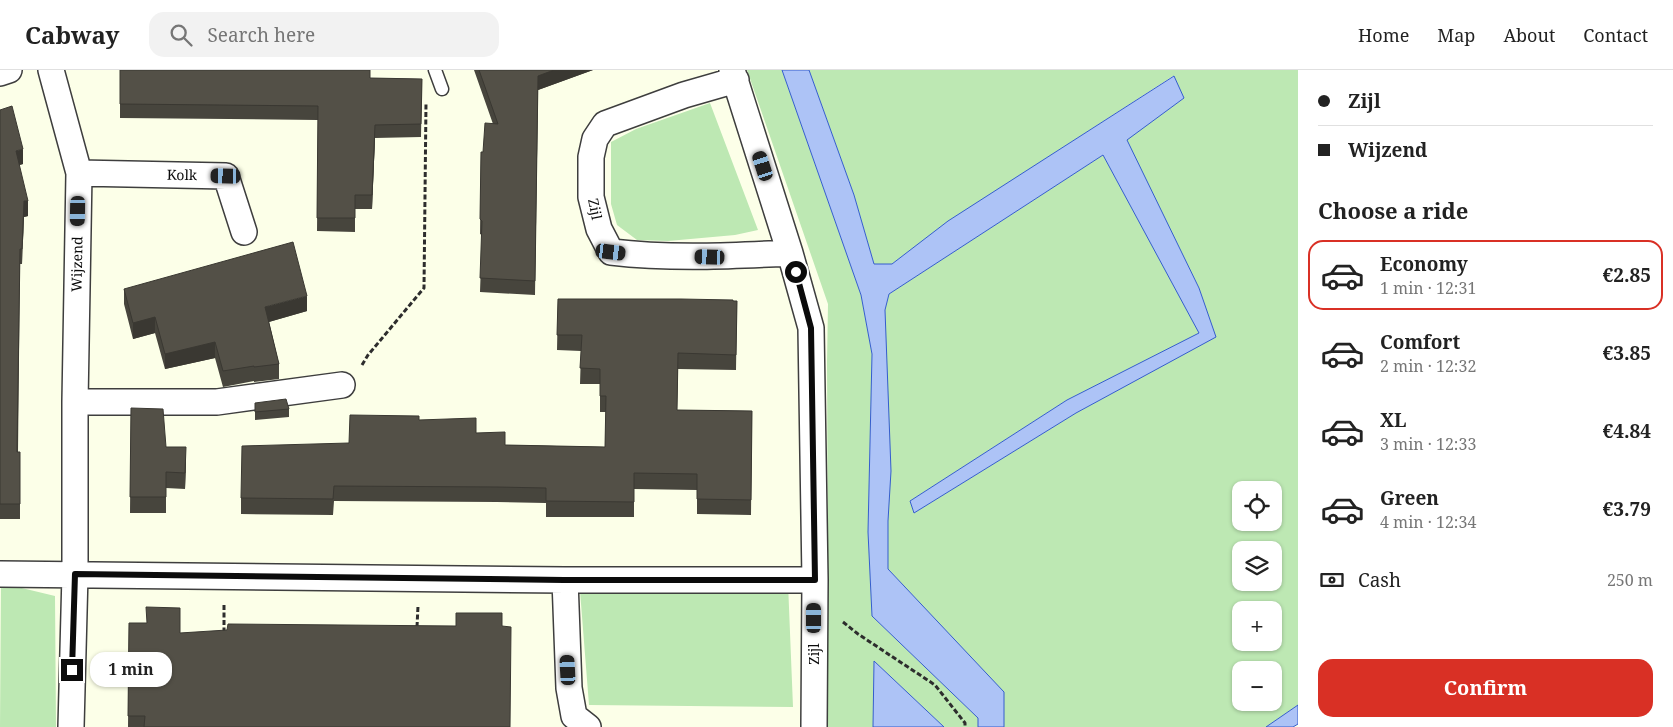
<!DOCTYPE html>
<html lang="en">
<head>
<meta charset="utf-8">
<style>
	:root { --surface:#fff; --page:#f2f2f2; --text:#222; --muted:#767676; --line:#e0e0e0; --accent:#d93025 }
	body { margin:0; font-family:"Noto Serif",serif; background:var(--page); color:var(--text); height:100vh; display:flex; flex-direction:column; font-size:19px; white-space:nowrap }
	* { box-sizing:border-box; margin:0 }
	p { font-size:16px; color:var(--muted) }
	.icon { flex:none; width:28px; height:28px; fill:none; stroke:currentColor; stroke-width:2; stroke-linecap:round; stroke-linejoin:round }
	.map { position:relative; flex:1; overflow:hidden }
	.panel { display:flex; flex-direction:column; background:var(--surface); width:375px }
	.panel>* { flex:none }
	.top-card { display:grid; align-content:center; height:110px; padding:0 20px; background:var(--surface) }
	.controls { position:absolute; left:1232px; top:411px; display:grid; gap:10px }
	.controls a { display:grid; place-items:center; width:50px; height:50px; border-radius:10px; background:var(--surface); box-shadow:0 1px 4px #0004; font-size:25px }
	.end { position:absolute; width:22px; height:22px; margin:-11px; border:6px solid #0b0b0b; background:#fff; box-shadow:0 0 0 2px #fff }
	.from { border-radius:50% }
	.bubble { position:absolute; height:35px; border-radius:15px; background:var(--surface); box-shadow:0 1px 4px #0004; font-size:16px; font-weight:700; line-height:35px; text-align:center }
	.car { position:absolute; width:15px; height:30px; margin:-15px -8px; border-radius:6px; box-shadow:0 0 4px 1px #0007; background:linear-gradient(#222 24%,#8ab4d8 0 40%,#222 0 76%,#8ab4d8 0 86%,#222 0) }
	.top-card b { display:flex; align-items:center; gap:18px; height:48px; font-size:19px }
	.top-card b+b { border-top:1px solid var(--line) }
	.top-card i { width:12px; height:12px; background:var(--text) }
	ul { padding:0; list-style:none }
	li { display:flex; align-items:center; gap:15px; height:70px; margin:0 10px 8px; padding:0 10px; border:2px solid transparent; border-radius:15px }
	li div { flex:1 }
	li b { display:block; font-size:19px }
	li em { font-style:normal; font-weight:700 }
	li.on { border-color:var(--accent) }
	li>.icon { width:45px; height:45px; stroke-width:1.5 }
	h2 { padding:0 20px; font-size:22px; line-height:60px }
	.pay { display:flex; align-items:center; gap:12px; height:55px; padding:0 20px; font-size:19px }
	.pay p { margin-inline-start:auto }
	.cta { display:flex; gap:10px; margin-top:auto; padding:10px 20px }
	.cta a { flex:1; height:58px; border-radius:15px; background:var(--accent); color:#fff; font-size:20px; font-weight:700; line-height:58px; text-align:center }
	header { display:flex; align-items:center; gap:30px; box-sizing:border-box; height:70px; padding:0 25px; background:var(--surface); border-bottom:1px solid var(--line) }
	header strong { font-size:24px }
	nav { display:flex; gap:28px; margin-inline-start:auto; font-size:18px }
	.search { width:350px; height:45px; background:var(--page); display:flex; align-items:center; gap:12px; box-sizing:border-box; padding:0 18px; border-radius:15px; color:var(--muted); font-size:19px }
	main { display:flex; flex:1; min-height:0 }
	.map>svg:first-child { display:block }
</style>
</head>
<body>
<header>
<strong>Cabway</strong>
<div class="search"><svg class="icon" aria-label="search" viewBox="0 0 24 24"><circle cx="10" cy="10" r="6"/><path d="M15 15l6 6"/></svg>Search here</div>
<nav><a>Home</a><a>Map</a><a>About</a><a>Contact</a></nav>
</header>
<main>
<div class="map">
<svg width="1298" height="657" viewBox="0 0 1298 657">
	<rect width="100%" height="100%" fill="#fcffe8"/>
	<path fill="#bde8b3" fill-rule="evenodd" d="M747,0H782L861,225L872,284L868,462L872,546L978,648V657H944L874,591L873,657H824L828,513L827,292L828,234Z
		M809,0H1298V635L1266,657H1004L1003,622L888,499L885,240L889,224L1103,85L1200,263L1067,330L910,431L914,443L1076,343L1215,267L1199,218L1126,70L1184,28L1173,6L949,151L892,194H874L854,125ZM1241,420H1274V452H1241ZM1241,480H1274V512H1241ZM1241,540H1274V572H1241ZM1241,600H1274V632H1241Z
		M710,33L758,160L735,165L668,171L637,170L617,155L611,134V72L636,59Z
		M1,513L55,526L56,657H0Z
		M788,513L793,637L589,635L580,521Z"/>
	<path fill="#adc3f6" stroke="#345dcd" d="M782,0H809L854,125L874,194H892L948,151L1174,6L1184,28L1127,70L1199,218L1216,267L1076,343L914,443L910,431L1067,330L1199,263L1103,85L889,224L885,240L891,401L888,451V499L1004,622V657H978V648L872,546L868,462L872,284L861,225Z
		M874,591L944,657H873Z
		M1298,635V654L1293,657H1266Z"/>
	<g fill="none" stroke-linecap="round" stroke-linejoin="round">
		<g stroke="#3e3e3e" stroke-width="15">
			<path id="lane" d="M435,0L442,19"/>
		</g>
		<g stroke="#3e3e3e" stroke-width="28">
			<path id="street" d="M51,0L79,103L75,332V504L71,657
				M732,0L790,183L811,258L815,510L814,657
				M0,3L9,0
				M736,10L684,25L605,54L595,69L591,87V127L599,159L611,182C671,189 731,186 790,183
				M79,103L226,106L244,162
				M75,332H217L342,315
				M0,504L565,510H815
				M565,510L569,618L574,646L588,657"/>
		</g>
		<path stroke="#2d2d2d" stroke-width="3" stroke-dasharray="5 2.5" stroke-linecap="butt" d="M362,295L368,285L424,218L426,33
			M224,535V564
			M843,552L858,564L935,615L965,653V657
			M417,557L418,536"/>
		<use href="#lane" stroke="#fff" stroke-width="12"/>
		<use href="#street" stroke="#fff" stroke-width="25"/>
	</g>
	<path fill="#47453d" d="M120,0L370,8L422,9L421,67L375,68L372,139H355V162L317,161L318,50L120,48Z
		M474,0H593L538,20L535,225L480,222L482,165L480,164L481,82H483L493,54Z
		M0,40L23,94L19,95L28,146L24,147L22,194H20L18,382H20V449H0Z
		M124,219L307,241L269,252L279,294V309L254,312V311L223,317L215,288L165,299L155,263L133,269L124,234Z
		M558,229L737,231L736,300L678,299L677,340L752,341L751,445L697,444V420L634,419V447H546V433L497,432L334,431L333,445L241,444V428L349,373L419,350L476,363L505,375L605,377L606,342H600V314H580L581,281L557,280Z
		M255,333L289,339V347L255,350Z
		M131,338L166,377L186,392L185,419L166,418V443H130Z
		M129,553L180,563L502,556L510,657H128Z"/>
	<path fill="#3a3832" d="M554,0H593L538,20L535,225L538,6Z
		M375,55V68L372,139V125Z
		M23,79V94L16,96V81Z
		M24,131H28V146L24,147L22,194Z
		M307,226V241L265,253V237Z
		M155,247V263L133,269V253Z
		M215,272V288L165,299V284Z
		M186,377V392L185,419V403Z"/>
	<path fill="#535047" stroke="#3a3832" d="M120,0H370V8L422,9L421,54L375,55L372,125H355V148H317L318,36L120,34Z
		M479,0H554L538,6L535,211L480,208L482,151L480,149L481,82H483L485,53L498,54Z
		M12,36L23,79L16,81L28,131H24L22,179H20L17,382H20V434H0V40Z
		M293,172L307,226L265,237L279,294L254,297V296L223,301L215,272L165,284L155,247L133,253L124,219Z
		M558,229H681L733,230V231H737L736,285L678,283L677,340L752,341L751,430L697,429V404L634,403V432L546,431V418L497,417L334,416L333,429L241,428L242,376L349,373L350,345L419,346V350L476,348V363L505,362V375L605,377L606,326H600V299L580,298L582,265H557Z
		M286,329L289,339L255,342V333Z
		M131,338L163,339L166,377H186L185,403L166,402V427H130Z
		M146,537L180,538V563L227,560L228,554L456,556V543H502V556L511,557L510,657H144L145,646H128L129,553H147Z"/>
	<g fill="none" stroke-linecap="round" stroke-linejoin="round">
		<path stroke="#0b0b0b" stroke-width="6" d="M72,600L75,504L564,510H815L811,258L796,202"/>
	</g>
	<g text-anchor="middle" stroke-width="5" stroke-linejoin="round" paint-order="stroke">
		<g font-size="14" fill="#0b0b0b" stroke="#fff">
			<text transform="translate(182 105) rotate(1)" y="5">Kolk</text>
			<text transform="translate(595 139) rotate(79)" y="5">Zijl</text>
			<text transform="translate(77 194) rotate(-89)" y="5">Wijzend</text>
			<text transform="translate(814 584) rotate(-90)" y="5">Zijl</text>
		</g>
	</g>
</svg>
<div class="controls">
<a><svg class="icon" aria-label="locate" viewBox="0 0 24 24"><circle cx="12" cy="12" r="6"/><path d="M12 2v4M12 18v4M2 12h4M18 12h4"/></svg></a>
<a><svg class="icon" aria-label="layers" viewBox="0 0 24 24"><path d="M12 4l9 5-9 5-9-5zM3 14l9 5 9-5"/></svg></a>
<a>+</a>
<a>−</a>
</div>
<i class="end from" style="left:796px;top:202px"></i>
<i class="end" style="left:72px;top:600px"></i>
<div class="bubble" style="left:90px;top:582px;width:82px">1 min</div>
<i class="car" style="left:763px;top:96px;rotate:342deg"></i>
<i class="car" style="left:226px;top:106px;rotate:271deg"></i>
<i class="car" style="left:78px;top:141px;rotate:181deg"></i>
<i class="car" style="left:611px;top:182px;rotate:97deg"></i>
<i class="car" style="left:710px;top:187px;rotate:272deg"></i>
<i class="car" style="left:814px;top:548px;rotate:0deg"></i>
<i class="car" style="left:568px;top:600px;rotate:357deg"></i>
</div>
<section class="panel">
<div class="top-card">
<b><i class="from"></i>Zijl</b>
<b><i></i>Wijzend</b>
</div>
<h2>Choose a ride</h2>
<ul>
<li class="on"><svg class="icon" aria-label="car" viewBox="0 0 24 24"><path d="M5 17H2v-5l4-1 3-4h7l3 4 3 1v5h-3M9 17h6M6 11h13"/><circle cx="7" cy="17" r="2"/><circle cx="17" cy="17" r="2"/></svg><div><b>Economy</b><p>1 min · 12:31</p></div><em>€2.85</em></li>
<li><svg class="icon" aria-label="car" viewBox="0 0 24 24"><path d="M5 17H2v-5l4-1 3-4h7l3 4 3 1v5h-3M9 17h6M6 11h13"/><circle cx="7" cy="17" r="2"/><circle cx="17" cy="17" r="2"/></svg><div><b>Comfort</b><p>2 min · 12:32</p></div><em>€3.85</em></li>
<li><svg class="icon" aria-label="car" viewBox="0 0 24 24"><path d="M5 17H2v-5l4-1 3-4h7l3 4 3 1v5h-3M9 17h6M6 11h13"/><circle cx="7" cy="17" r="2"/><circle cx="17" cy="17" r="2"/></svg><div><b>XL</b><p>3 min · 12:33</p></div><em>€4.84</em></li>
<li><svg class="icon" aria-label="car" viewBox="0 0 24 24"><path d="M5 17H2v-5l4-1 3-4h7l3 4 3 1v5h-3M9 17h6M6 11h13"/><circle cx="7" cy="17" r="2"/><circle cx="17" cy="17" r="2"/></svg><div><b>Green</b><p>4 min · 12:34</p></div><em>€3.79</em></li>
</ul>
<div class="pay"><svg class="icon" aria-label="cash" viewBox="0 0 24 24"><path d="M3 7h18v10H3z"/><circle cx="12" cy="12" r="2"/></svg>Cash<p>250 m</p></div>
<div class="cta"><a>Confirm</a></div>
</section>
</main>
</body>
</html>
